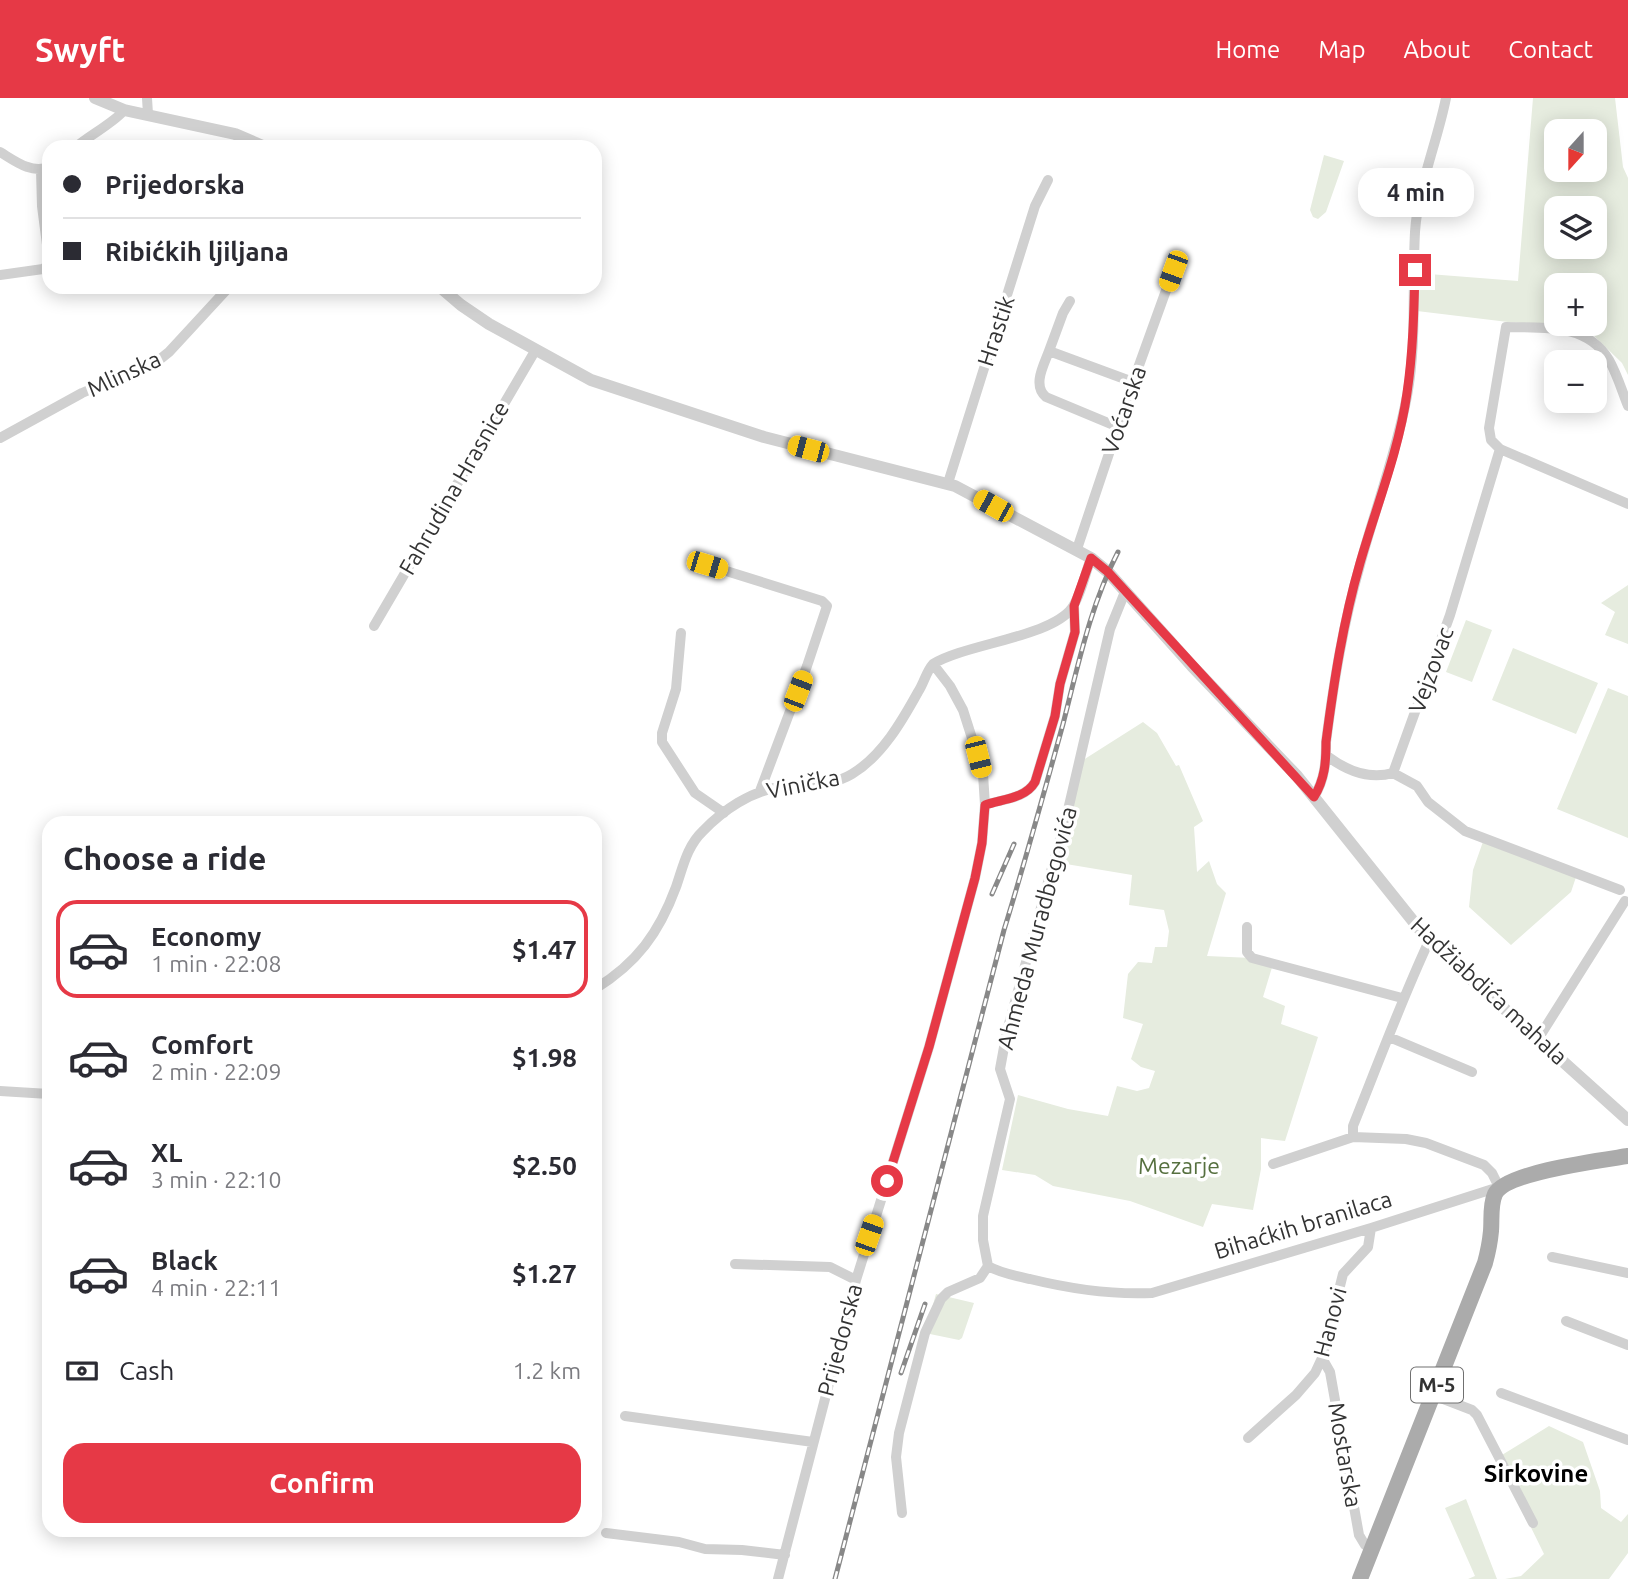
<!DOCTYPE html>
<html lang="en">
<head>
<meta charset="utf-8">
<style>
	:root { --surface:#fff; --page:#f7f7f7; --text:#2b2b33; --muted:#7c7c81; --line:#e1e1e2; --accent:#e63946 }
	body { margin:0; font-family:Ubuntu,sans-serif; background:var(--page); color:var(--text); height:100vh; display:flex; flex-direction:column; font-size:26px; white-space:nowrap }
	* { box-sizing:border-box; margin:0 }
	p { font-size:23px; color:var(--muted) }
	.icon { flex:none; width:38px; height:38px; fill:none; stroke:currentColor; stroke-width:2; stroke-linecap:round; stroke-linejoin:round }
	.map { position:relative; flex:1; overflow:hidden }
	.sheet { position:absolute; left:42px; top:718px; width:560px; height:721px; display:flex; flex-direction:column; background:var(--surface); border-radius:21px; box-shadow:0 4px 18px #0003 }
	.sheet>* { flex:none }
	.guide { position:absolute; left:42px; top:42px; width:560px; height:154px; border-radius:21px; box-shadow:0 4px 18px #0003; display:grid; align-content:center; height:154px; padding:0 21px; background:var(--surface) }
	.needle { width:46px; rotate:201deg }
	.buttons { position:absolute; left:1544px; top:21px; display:grid; gap:14px }
	.buttons a { display:grid; place-items:center; width:63px; height:63px; border-radius:14px; background:var(--surface); box-shadow:0 4px 18px #0003; font-size:35px }
	.end { position:absolute; width:32px; height:32px; margin:-16px; border:9px solid #e63946; background:#fff; box-shadow:0 0 0 4px #fff }
	.from { border-radius:50% }
	.bubble { position:absolute; height:49px; border-radius:21px; background:var(--surface); box-shadow:0 4px 18px #0003; font-size:23px; font-weight:600; line-height:49px; text-align:center }
	.car { position:absolute; width:21px; height:42px; margin:-21px -10px; border-radius:9px; box-shadow:0 0 5px 2px #0007; background:linear-gradient(#f5c518 24%,#345 0 40%,#f5c518 0 76%,#345 0 86%,#f5c518 0) }
	.guide b { display:flex; align-items:center; gap:24px; height:66px; font-size:26px }
	.guide b+b { border-top:2px solid var(--line) }
	.guide i { width:18px; height:18px; background:var(--text) }
	ul { padding:0; list-style:none }
	li { display:flex; align-items:center; gap:21px; height:98px; margin:0 14px 10px; padding:0 7px; border:4px solid transparent; border-radius:21px }
	li div { flex:1 }
	li b { display:block; font-size:26px }
	li em { font-style:normal; font-weight:600 }
	li.current { border-color:var(--accent) }
	li>.icon { width:63px; height:63px; stroke-width:1.5 }
	h2 { padding:0 21px; font-size:32px; line-height:84px }
	.pay { display:flex; align-items:center; gap:18px; height:77px; padding:0 21px; font-size:26px }
	.pay p { margin-inline-start:auto }
	.action { display:flex; gap:14px; margin-top:auto; padding:14px 21px }
	.action a { flex:1; height:80px; border-radius:21px; background:var(--accent); color:#fff; font-size:28px; font-weight:600; line-height:80px; text-align:center }
	header { display:flex; align-items:center; gap:42px; box-sizing:border-box; height:98px; padding:0 35px; background:var(--accent); color:#fff }
	header strong { font-size:33px }
	nav { display:flex; gap:38px; margin-inline-start:auto; font-size:24px }
	.map>svg:first-child { display:block }
</style>
</head>
<body>
<header>
<strong>Swyft</strong>
<nav><a>Home</a><a>Map</a><a>About</a><a>Contact</a></nav>
</header>
<div class="map">
<svg width="1628" height="1481" viewBox="0 0 1628 1481">
	<rect width="100%" height="100%" fill="#fff"/>
	<path fill="#e6ecdf" fill-rule="evenodd" d="M1533,0H1615L1623,69L1628,80V277L1622,265L1585,229L1508,224L1417,213L1416,175L1518,183ZM1556,33H1594V72H1556ZM1556,110H1594V149H1556ZM1556,187H1594V226H1556Z
		M1324,57L1344,63L1326,114L1318,121L1313,119L1310,112Z
		M1628,487V546L1605,537L1615,514L1601,505Z
		M1466,522L1492,532L1472,584L1446,574Z
		M1513,550L1598,585L1576,636L1492,602Z
		M1608,590L1628,598V740L1557,711Z
		M1143,624L1157,635L1176,668L1179,667L1203,723L1194,729L1197,774L1209,763L1217,786L1226,795L1207,858L1252,860L1273,866L1263,899L1285,908L1281,926L1318,939L1285,1043L1261,1040V1071L1253,1112L1212,1106L1203,1129L1130,1103L1053,1088L1035,1077L1002,1072L1018,997L1068,1011L1108,1018L1117,988L1137,993L1149,990L1155,973L1141,969L1131,961L1143,926L1123,920L1128,876L1138,864L1152,865L1155,849H1167L1169,833L1164,812L1129,807L1132,777L1054,764L1080,664Z
		M1485,738L1577,776L1571,794L1511,847L1469,809L1473,772Z
		M936,1196L974,1205L962,1240L959,1242L925,1235Z
		M1549,1328L1583,1344L1600,1393L1601,1410L1621,1424L1628,1416V1455L1609,1481H1505L1521,1478L1544,1456L1497,1360Z
		M1466,1401L1497,1481H1468L1475,1478L1445,1410Z"/>
	<g fill="none" stroke-linecap="round" stroke-linejoin="round">
		<path stroke="#d0d0d0" stroke-width="10" d="M147,0L148,16
			M76,49C87,39 118,22 124,12
			M0,54C15,63 31,76 49,69
			M41,72L42,108L49,162
			M0,177L43,171L49,166
			M1049,253L1063,215L1070,203
			M1118,329L1046,299C1032,287 1044,267 1049,253L1133,284
			M0,340L82,295L159,262L169,254L229,189
			M1500,351L1491,342L1489,330L1506,229C1544,230 1587,225 1609,262C1617,276 1622,293 1628,308
			M948,385L1035,108L1048,82
			M1077,451L1133,284L1173,173
			M707,467L822,503L827,508L807,568L760,693
			M374,528L535,253
			M681,535L676,591L662,635V644L695,695L724,715
			M1327,658C1347,673 1369,682 1393,675
			M1393,675L1450,517L1500,351L1628,406
			M1393,675L1417,688L1428,704L1465,733L1620,792
			M1314,699C1325,681 1326,664 1326,644C1334,583 1343,526 1360,467C1375,411 1396,356 1407,298C1417,244 1412,189 1415,134C1418,88 1437,45 1446,0
			M985,707C1002,701 1025,701 1035,684L1055,618L1060,586L1075,534L1074,508
			M1247,829V854L1252,860L1402,900
			M595,891C637,865 659,835 676,789C683,769 687,748 703,733C723,712 751,693 780,689C805,685 829,690 852,676C882,658 902,623 918,594C924,585 926,574 933,566C965,546 1051,539 1072,510C1081,497 1085,476 1091,460
			M1389,939L1472,974
			M1538,941L1625,803
			M0,993L49,996
			M1353,1039V1028C1378,966 1401,903 1429,843
			M1552,1159L1628,1175
			M735,1166L830,1169L856,1182
			M988,1168C1000,1175 1016,1178 1030,1181C1071,1191 1109,1197 1152,1195L1371,1130L1499,1089L1492,1075L1484,1067L1426,1045L1406,1041L1353,1039L1273,1066
			M988,1168L983,1142V1118L1010,1001L1000,971L1007,933L1068,712L1110,531L1125,494
			M1566,1223L1628,1247
			M1322,1260L1330,1274L1359,1437L1365,1447L1372,1451
			M1501,1295L1628,1342
			M1433,1297L1472,1312L1477,1317L1533,1425
			M625,1318L813,1344
			M1248,1340L1296,1297L1315,1275L1322,1260L1343,1176L1368,1149L1371,1130
			M902,1415L896,1359L899,1335L925,1235L941,1201L948,1194L980,1180L988,1168
			M606,1435L679,1444L705,1451L742,1452L785,1457
			M778,1481L856,1182L929,949L975,780L982,745L985,707L983,676L978,659L963,612L950,588L933,566"/>
		<path stroke="#d0d0d0" stroke-width="12" d="M95,0L124,12L235,36L265,49
			M440,189L461,207L489,226L591,282L764,339L955,388L1091,460L1108,474L1192,568L1297,678L1429,843L1628,1022"/>
		<path stroke="#ababab" stroke-width="16" d="M1360,1481L1485,1165C1488,1154 1490,1144 1491,1133C1492,1121 1490,1107 1495,1096C1506,1074 1603,1062 1628,1058"/>
		<g stroke="#888" stroke-width="5">
			<path id="rail" d="M992,796L1014,746
				M901,1275L925,1206
				M835,1481L1004,832C1025,764 1044,695 1063,626C1078,568 1090,508 1118,454"/>
		</g>
		<use href="#rail" stroke="#fff" stroke-width="2.5" stroke-dasharray="8" stroke-linecap="butt"/>
	</g>
	<g fill="none" stroke-linecap="round" stroke-linejoin="round">
		<path stroke="#e63946" stroke-width="9" d="M887,1083L929,949L975,780L982,745L985,707C1002,701 1025,701 1035,684L1055,618L1060,586L1075,534L1074,508L1091,460L1108,474L1314,699C1325,681 1326,664 1326,644C1334,583 1343,524 1360,465C1376,409 1399,353 1407,295C1413,254 1414,213 1415,172"/>
	</g>
	<g text-anchor="middle" stroke-width="7" stroke-linejoin="round" paint-order="stroke">
		<rect fill="#fff" stroke="#707070" stroke-width="2" x="1411" y="1269.5" width="52" height="35" rx="5"/>
		<g font-size="21" font-weight="bold" fill="#333">
			<text x="1437" y="1294">M-5</text>
		</g>
		<g font-size="23" fill="#333" stroke="#fff">
			<text transform="translate(996 233) rotate(-72)" y="8">Hrastik</text>
			<text transform="translate(124 276) rotate(-25)" y="8">Mlinska</text>
			<text transform="translate(1124 312) rotate(-71)" y="8">Voćarska</text>
			<text transform="translate(454 390) rotate(-60)" y="8">Fahrudina Hrasnice</text>
			<text transform="translate(1431 572) rotate(-70)" y="8">Vejzovac</text>
			<text transform="translate(803 686) rotate(-11)" y="8">Vinička</text>
			<text transform="translate(1037 830) rotate(-75)" y="8">Ahmeda Muradbegovića</text>
			<text transform="translate(1489 893) rotate(43)" y="8">Hadžiabdića mahala</text>
			<text transform="translate(1303 1127) rotate(-17)" y="8">Bihaćkih branilaca</text>
			<text transform="translate(1330 1224) rotate(-75)" y="8">Hanovi</text>
			<text transform="translate(840 1242) rotate(-75)" y="8">Prijedorska</text>
			<text transform="translate(1345 1357) rotate(80)" y="8">Mostarska</text>
		</g>
		<g font-size="23" fill="#56703f" stroke="#fff">
			<text x="1179" y="1076">Mezarje</text>
		</g>
		<g font-size="24" font-weight="bold" fill="#000" stroke="#fff">
			<text x="1536" y="1384">Sirkovine</text>
		</g>
	</g>
</svg>
<div class="buttons">
<a><svg class="needle" viewBox="-14 -14 28 28"><path d="M0-13l5 13h-10z" fill="#e53935"/><path d="M0 13l5-13h-10z" fill="#7c7c81"/></svg></a>
<a><svg class="icon" aria-label="layers" viewBox="0 0 24 24"><path d="M12 4l9 5-9 5-9-5zM3 14l9 5 9-5"/></svg></a>
<a>+</a>
<a>−</a>
</div>
<i class="end from" style="left:887px;top:1083px"></i>
<i class="end" style="left:1415px;top:172px"></i>
<div class="bubble" style="left:1358px;top:70px;width:116px">4 min</div>
<i class="car" style="left:1173px;top:173px;rotate:200deg"></i>
<i class="car" style="left:808px;top:351px;rotate:285deg"></i>
<i class="car" style="left:993px;top:408px;rotate:299deg"></i>
<i class="car" style="left:707px;top:467px;rotate:107deg"></i>
<i class="car" style="left:798px;top:593px;rotate:21deg"></i>
<i class="car" style="left:978px;top:659px;rotate:166deg"></i>
<i class="car" style="left:869px;top:1137px;rotate:19deg"></i>
<div class="guide">
<b><i class="from"></i>Prijedorska</b>
<b><i></i>Ribićkih ljiljana</b>
</div>
<section class="sheet">
<h2>Choose a ride</h2>
<ul>
<li class="current"><svg class="icon" aria-label="car" viewBox="0 0 24 24"><path d="M5 17H2v-5l4-1 3-4h7l3 4 3 1v5h-3M9 17h6M6 11h13"/><circle cx="7" cy="17" r="2"/><circle cx="17" cy="17" r="2"/></svg><div><b>Economy</b><p>1 min · 22:08</p></div><em>$1.47</em></li>
<li><svg class="icon" aria-label="car" viewBox="0 0 24 24"><path d="M5 17H2v-5l4-1 3-4h7l3 4 3 1v5h-3M9 17h6M6 11h13"/><circle cx="7" cy="17" r="2"/><circle cx="17" cy="17" r="2"/></svg><div><b>Comfort</b><p>2 min · 22:09</p></div><em>$1.98</em></li>
<li><svg class="icon" aria-label="car" viewBox="0 0 24 24"><path d="M5 17H2v-5l4-1 3-4h7l3 4 3 1v5h-3M9 17h6M6 11h13"/><circle cx="7" cy="17" r="2"/><circle cx="17" cy="17" r="2"/></svg><div><b>XL</b><p>3 min · 22:10</p></div><em>$2.50</em></li>
<li><svg class="icon" aria-label="car" viewBox="0 0 24 24"><path d="M5 17H2v-5l4-1 3-4h7l3 4 3 1v5h-3M9 17h6M6 11h13"/><circle cx="7" cy="17" r="2"/><circle cx="17" cy="17" r="2"/></svg><div><b>Black</b><p>4 min · 22:11</p></div><em>$1.27</em></li>
</ul>
<div class="pay"><svg class="icon" aria-label="cash" viewBox="0 0 24 24"><path d="M3 7h18v10H3z"/><circle cx="12" cy="12" r="2"/></svg>Cash<p>1.2 km</p></div>
<div class="action"><a>Confirm</a></div>
</section>
</div>
</body>
</html>
